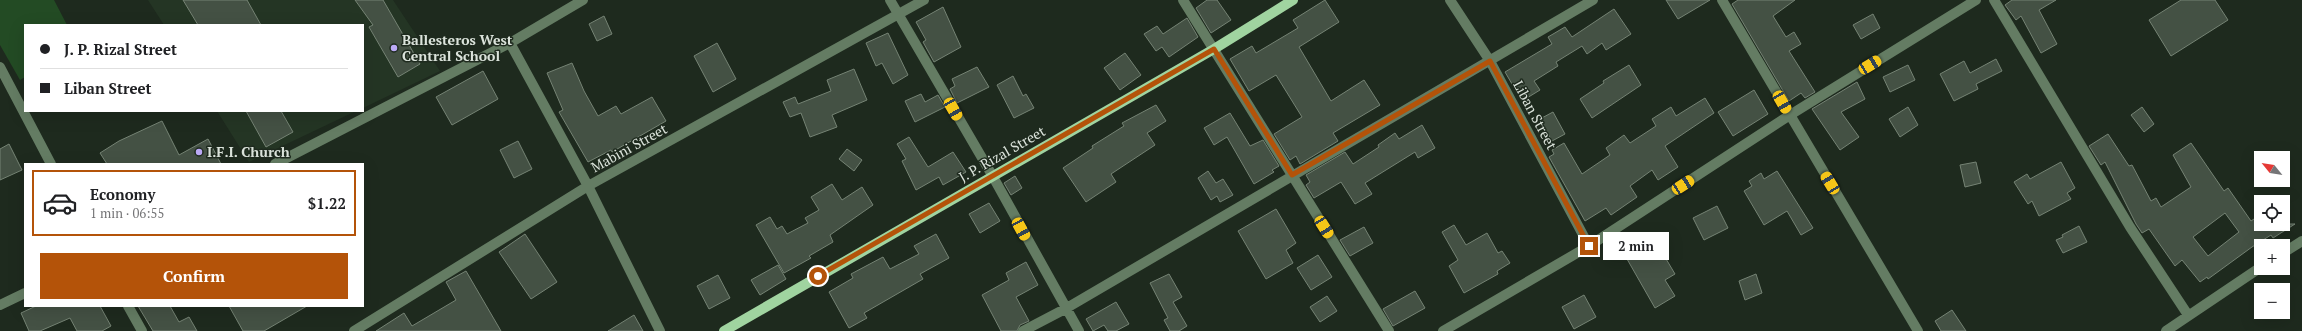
<!DOCTYPE html>
<html lang="en">
<head>
<meta charset="utf-8">
<style>
	:root { --surface:#fff; --page:#f6f6f6; --text:#202124; --muted:#757577; --line:#e0e0e0; --accent:#b45309 }
	body { margin:0; font-family:"PT Serif",serif; background:var(--page); color:var(--text); height:100vh; display:flex; flex-direction:column; font-size:15px; white-space:nowrap }
	* { box-sizing:border-box; margin:0 }
	p { font-size:13px; color:var(--muted) }
	.icon { flex:none; width:22px; height:22px; fill:none; stroke:currentColor; stroke-width:2; stroke-linecap:round; stroke-linejoin:round }
	.map { position:relative; flex:1; overflow:hidden }
	.details { position:absolute; left:24px; top:163px; width:340px; height:144px; display:flex; flex-direction:column; background:var(--surface); border-radius:0px; box-shadow:0 4px 16px #0002 }
	.details>* { flex:none }
	.top-card { position:absolute; left:24px; top:24px; width:340px; height:88px; border-radius:0px; box-shadow:0 4px 16px #0002; display:grid; align-content:center; height:88px; padding:0 16px; background:var(--surface) }
	.needle { width:26px; rotate:300deg }
	.controls { position:absolute; left:2254px; top:151px; display:grid; gap:8px }
	.controls a { display:grid; place-items:center; width:36px; height:36px; border-radius:0px; background:var(--surface); box-shadow:0 4px 16px #0002; font-size:20px }
	.end { position:absolute; width:18px; height:18px; margin:-9px; border:5px solid #b45309; background:#fff; box-shadow:0 0 0 2px #fff }
	.from { border-radius:50% }
	.bubble { position:absolute; height:28px; border-radius:0px; background:var(--surface); box-shadow:0 4px 16px #0002; font-size:13px; font-weight:600; line-height:28px; text-align:center }
	.car { position:absolute; width:12px; height:24px; margin:-12px -6px; border-radius:5px; box-shadow:0 0 3px 1px #0007; background:linear-gradient(#f5c518 24%,#345 0 40%,#f5c518 0 76%,#345 0 86%,#f5c518 0) }
	.top-card b { display:flex; align-items:center; gap:14px; height:38px; font-size:15px }
	.top-card b+b { border-top:1px solid var(--line) }
	.top-card i { width:10px; height:10px; background:var(--text) }
	ul { padding:7px 0 0; list-style:none }
	li { display:flex; align-items:center; gap:12px; height:66px; margin:0 8px 6px; padding:0 8px; border:2px solid transparent; border-radius:0px }
	li div { flex:1 }
	li b { display:block; font-size:15px }
	li em { font-style:normal; font-weight:600 }
	li.active { border-color:var(--accent) }
	li>.icon { width:36px; height:36px; stroke-width:1.5 }
	.button { display:flex; gap:8px; margin-top:auto; padding:8px 16px }
	.button a { flex:1; height:46px; border-radius:0px; background:var(--accent); color:#fff; font-size:16px; font-weight:600; line-height:46px; text-align:center }
	.map>svg:first-child { display:block }
</style>
</head>
<body>
<div class="map">
<svg width="2302" height="331" viewBox="0 0 2302 331">
	<rect width="100%" height="100%" fill="#1e2a1e"/>
	<path fill="#243524" d="M148,0H393L440,71L363,108V25H164Z
		M217,111H356L249,162Z"/>
	<path fill="#234b24" d="M0,0H54L67,25H25V77L20,80L0,45Z"/>
	<path fill="#445144" stroke="#758374" fill-rule="evenodd" d="M183,0H247L261,25H198Z
		M355,0H383L420,64L398,77L369,27L373,25Z
		M1207,0H1217L1231,20L1211,33L1196,8Z
		M1325,0L1339,22L1299,47L1331,101L1364,80L1380,105L1333,133L1338,141L1300,164L1296,156L1290,160L1274,134L1302,117L1276,75L1249,91L1230,59L1252,46L1256,53L1298,28L1293,20Z
		M1666,0H1710L1678,19Z
		M1738,0H1795L1773,16L1786,37L1794,32L1801,44L1789,51L1815,92L1805,98L1801,93L1789,101L1732,4Z
		M2012,0H2056L2039,10L2057,44L2041,53L2021,16L2016,20L2005,5Z
		M2181,0H2215L2228,20L2171,56L2149,20Z
		M943,7L961,47L934,62L923,42L926,40L916,22Z
		M1614,9L1631,34L1606,50L1602,43L1587,54L1582,46L1556,62L1558,66L1534,81L1540,90L1522,101L1505,72L1552,44L1548,37L1565,27L1572,37Z
		M1873,14L1880,28L1861,39L1853,25Z
		M604,16L612,34L597,41L589,24Z
		M1187,18L1198,37L1169,57L1162,47L1156,51L1144,34L1157,26L1163,34Z
		M888,33L908,75L893,84L882,63L876,66L866,43Z
		M717,43L736,79L713,92L694,56Z
		M1125,53L1141,75L1120,90L1104,68Z
		M1996,59L2002,71L1976,84L1978,89L1954,101L1940,74L1964,61L1970,73Z
		M572,63L584,91L598,116L616,106L621,114L652,97L666,121L612,152L611,150L588,162L559,112L563,110L547,73Z
		M1629,65L1641,85L1592,118L1580,99L1604,83L1603,81Z
		M1908,65L1915,80L1890,92L1883,77Z
		M977,67L989,87L957,103L950,89L955,86L952,79Z
		M854,69L867,100L832,115L837,127L810,137L801,113L790,117L783,102L795,97L798,104L831,91L827,80Z
		M483,71L498,99L452,125L436,97Z
		M1013,76L1023,96L1026,94L1034,108L1014,118L997,85Z
		M1857,82L1865,99L1841,112L1859,137L1840,150L1812,109Z
		M1754,90L1768,114L1733,136L1718,112Z
		M921,94L925,102L938,95L945,107L915,122L905,101Z
		M1705,98L1714,113L1665,146L1678,167L1658,180L1652,170L1630,186L1637,197L1611,215L1606,208L1585,221L1549,157L1554,154L1552,150L1564,143L1582,174L1610,155L1606,148L1624,135L1630,143L1656,126L1652,119L1671,107L1676,116Z
		M1156,105L1166,121L1147,133L1155,145L1111,174L1116,182L1086,202L1063,168L1093,148L1092,146L1124,126L1122,123Z
		M1908,107L1918,125L1900,137L1889,119Z
		M2142,107L2154,124L2144,132L2131,115Z
		M246,111H281L293,132L266,147Z
		M1553,112L1565,134L1552,141L1540,119Z
		M1230,113L1250,146L1263,140L1279,166L1272,170L1274,172L1254,184L1227,137L1214,145L1204,128Z
		M162,121L179,155L208,139L221,164H107L100,153L119,141Z
		M1422,125L1435,148L1418,158L1415,152L1365,183L1372,194L1355,204L1341,182L1314,198L1306,185L1310,182L1306,175L1345,152L1353,164L1379,147L1378,145L1395,133L1399,139Z
		M2108,134L2129,166L2132,165L2151,201L2156,198L2161,207L2191,187L2173,155L2191,143L2224,191L2228,188L2251,221L2257,217L2261,224H2295L2273,238L2271,235L2252,247L2208,279L2207,277L2200,282L2182,260L2175,266L2149,229L2142,233L2136,224L2105,162L2101,165L2089,146ZM2225,213L2239,232L2208,256L2193,237Z
		M909,137L928,167L953,152L966,172L943,185L939,177L916,190L902,161L906,159L897,144Z
		M518,141L532,169L514,178L500,150Z
		M9,144L22,170L0,180V149Z
		M847,149L862,160L854,171L839,159Z
		M1976,162L1981,183L1965,187L1960,165Z
		M2061,162L2075,188L2067,193L2071,199L2039,216L2032,201L2028,204L2014,182L2027,174L2030,179Z
		M1208,171L1216,183L1223,179L1233,195L1220,202L1217,196L1211,200L1198,178Z
		M1777,171L1813,228L1801,235L1787,211L1764,225L1744,191L1752,186L1749,181L1761,173L1764,179Z
		M1015,176L1022,188L1011,195L1004,183Z
		M832,184L842,200L862,187L873,205L830,235L833,242L809,256L811,258L784,273L756,225L770,217L777,229L782,226L787,234L808,223L805,218L819,210L811,197Z
		M989,203L1000,221L980,233L969,214Z
		M1717,206L1728,228L1704,240L1693,218Z
		M1276,209L1296,243L1286,250L1293,263L1266,279L1238,231Z
		M1454,225L1466,245L1487,233L1498,253L1502,251L1510,263L1497,271L1498,274L1464,293L1449,266L1458,260L1442,232Z
		M2079,226L2087,242L2063,253L2056,240L2063,237L2062,235Z
		M1364,227L1373,243L1350,256L1340,240Z
		M525,234L557,282L531,299L499,252Z
		M936,234L949,258L920,274L923,279L864,313L867,318L849,328L829,292L853,278L851,274L883,257L890,269L919,254L914,246Z
		M1656,242L1675,274L1665,280L1675,296L1655,308L1627,259Z
		M1318,255L1332,277L1311,290L1297,268Z
		M1026,262L1038,285L1016,297L1029,321L1020,325L1017,331H1001L982,295L1009,280L1006,273Z
		M778,265L786,279L760,295L751,280Z
		M466,271L501,331H376L404,313L412,326L456,300L446,282Z
		M1169,274L1182,297L1173,302L1187,326L1179,331H1170L1164,320L1168,318L1150,283Z
		M1756,274L1762,293L1745,300L1739,281Z
		M718,275L730,298L709,309L697,286Z
		M1415,291L1425,308L1393,326L1383,309Z
		M1584,295L1596,317L1574,329L1562,307Z
		M1327,296L1337,311L1320,322L1310,307Z
		M1116,302L1129,324L1116,331H1108L1104,325L1093,331L1086,319Z
		M36,306H100L111,326L102,331H77L70,318L40,331H29L21,313Z
		M138,306H170L179,322L189,317L197,331H153Z
		M229,306H307L264,331H243Z
		M1952,310L1966,331H1941L1935,321Z
		M634,315L643,331H608Z"/>
	<g fill="none" stroke-linecap="round" stroke-linejoin="round">
		<path stroke="#647c63" stroke-width="10" d="M890,0L992,175L1079,331
			M1183,0L1389,331
			M1450,0L1490,61L1589,246
			M1722,0L1918,331
			M1994,0L2130,227L2188,315
			M510,43L588,186L660,331
			M0,67L51,164
			M275,164L510,43L583,0
			M2283,253L2302,241
			M0,305L25,293
			M128,306L142,331
			M354,331L588,186L924,0
			M1023,331L1065,309L1593,0
			M1443,331L1589,246L1790,115L1976,0
			M2166,331L2261,267"/>
		<path stroke="#a0d4a0" stroke-width="10" d="M724,331L1214,49L1293,0"/>
	</g>
	<g fill="none" stroke-linecap="round" stroke-linejoin="round">
		<path stroke="#b45309" stroke-width="5" d="M818,276L1214,49L1292,175L1490,61L1589,246"/>
	</g>
	<g fill="#bcaaf6" stroke="#1e2a1e" stroke-width="1.5">
		<circle cx="394" cy="48" r="4"/>
		<circle cx="199" cy="152" r="4"/>
	</g>
	<g text-anchor="middle" stroke-width="3" stroke-linejoin="round" paint-order="stroke">
		<g font-size="14" font-weight="bold" fill="#dbe3db" stroke="#1e2a1e" text-anchor="start">
			<text x="402" y="45">Ballesteros West<tspan x="402" dy="16">Central School</tspan></text>
			<text x="207" y="157">I.F.I. Church</text>
		</g>
		<g font-size="14" fill="#dbe3db" stroke="#1e2a1e">
			<text transform="translate(1535 115) rotate(62)" y="5">Liban Street</text>
			<text transform="translate(629 148) rotate(-29)" y="5">Mabini Street</text>
			<text transform="translate(1002 154) rotate(-30)" y="5">J. P. Rizal Street</text>
		</g>
	</g>
</svg>
<div class="controls">
<a><svg class="needle" viewBox="-14 -14 28 28"><path d="M0-13l5 13h-10z" fill="#e53935"/><path d="M0 13l5-13h-10z" fill="#757577"/></svg></a>
<a><svg class="icon" aria-label="locate" viewBox="0 0 24 24"><circle cx="12" cy="12" r="6"/><path d="M12 2v4M12 18v4M2 12h4M18 12h4"/></svg></a>
<a>+</a>
<a>−</a>
</div>
<i class="end from" style="left:818px;top:276px"></i>
<i class="end" style="left:1589px;top:246px"></i>
<div class="bubble" style="left:1603px;top:232px;width:66px">2 min</div>
<i class="car" style="left:1870px;top:65px;rotate:59deg"></i>
<i class="car" style="left:1782px;top:102px;rotate:150deg"></i>
<i class="car" style="left:953px;top:109px;rotate:150deg"></i>
<i class="car" style="left:1830px;top:183px;rotate:329deg"></i>
<i class="car" style="left:1683px;top:185px;rotate:57deg"></i>
<i class="car" style="left:1324px;top:227px;rotate:148deg"></i>
<i class="car" style="left:1021px;top:229px;rotate:151deg"></i>
<div class="top-card">
<b><i class="from"></i>J. P. Rizal Street</b>
<b><i></i>Liban Street</b>
</div>
<section class="details">
<ul>
<li class="active"><svg class="icon" aria-label="car" viewBox="0 0 24 24"><path d="M5 17H2v-5l4-1 3-4h7l3 4 3 1v5h-3M9 17h6M6 11h13"/><circle cx="7" cy="17" r="2"/><circle cx="17" cy="17" r="2"/></svg><div><b>Economy</b><p>1 min · 06:55</p></div><em>$1.22</em></li>
</ul>
<div class="button"><a>Confirm</a></div>
</section>
</div>
</body>
</html>
